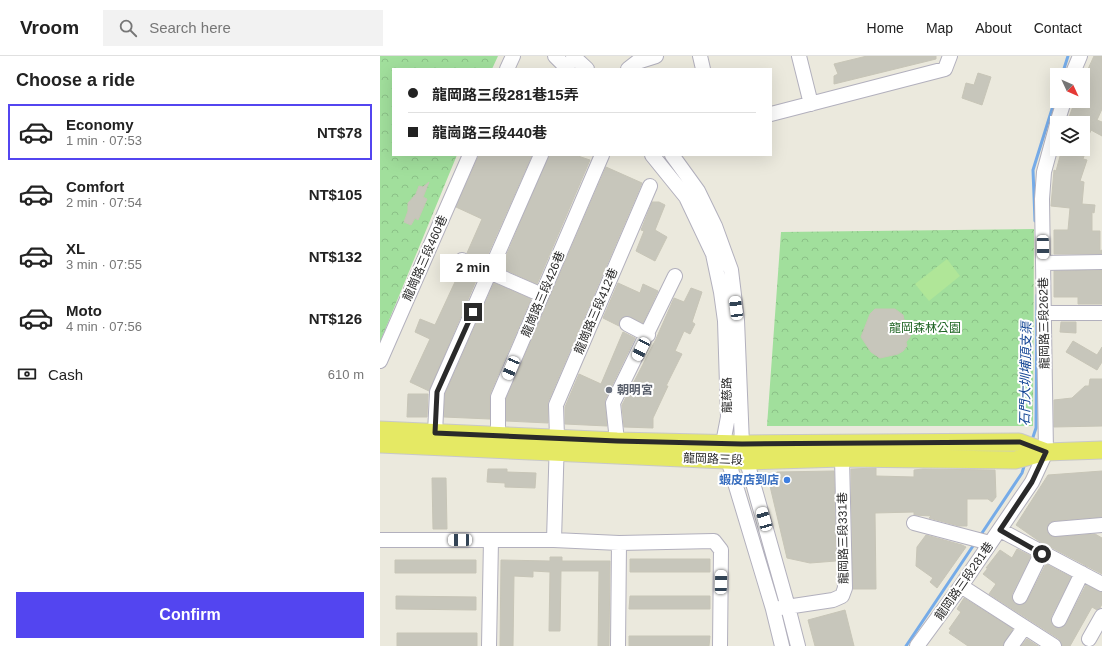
<!DOCTYPE html>
<html lang="en">
<head>
<meta charset="utf-8">
<style>
	:root { --surface:#fff; --page:#f2f2f2; --text:#222; --muted:#767676; --line:#e0e0e0; --accent:#5345f0 }
	body { margin:0; font-family:Arial,"Noto Sans TC",sans-serif; background:var(--page); color:var(--text); height:100vh; display:flex; flex-direction:column; font-size:15px; white-space:nowrap }
	* { box-sizing:border-box; margin:0 }
	p { font-size:13px; color:var(--muted) }
	.icon { flex:none; width:22px; height:22px; fill:none; stroke:currentColor; stroke-width:2; stroke-linecap:round; stroke-linejoin:round }
	.map { position:relative; flex:1; overflow:hidden }
	.details { display:flex; flex-direction:column; background:var(--surface); width:380px }
	.details>* { flex:none }
	.top-card { position:absolute; left:12px; top:12px; width:380px; height:88px; border-radius:0px; box-shadow:0 4px 16px #0002; display:grid; align-content:center; height:88px; padding:0 16px; background:var(--surface) }
	.needle { width:26px; rotate:134deg }
	.controls { position:absolute; left:670px; top:12px; display:grid; gap:8px }
	.controls a { display:grid; place-items:center; width:40px; height:40px; border-radius:0px; background:var(--surface); box-shadow:0 4px 16px #0002; font-size:20px }
	.end { position:absolute; width:18px; height:18px; margin:-9px; border:5px solid #2a2a2a; background:#fff; box-shadow:0 0 0 2px #fff }
	.from { border-radius:50% }
	.bubble { position:absolute; height:28px; border-radius:0px; background:var(--surface); box-shadow:0 4px 16px #0002; font-size:13px; font-weight:700; line-height:28px; text-align:center }
	.car { position:absolute; width:12px; height:24px; margin:-12px -6px; border-radius:5px; box-shadow:0 0 3px 1px #0007; background:linear-gradient(#fff 24%,#345 0 40%,#fff 0 76%,#345 0 86%,#fff 0) }
	.top-card b { display:flex; align-items:center; gap:14px; height:38px; font-size:15px }
	.top-card b+b { border-top:1px solid var(--line) }
	.top-card i { width:10px; height:10px; background:var(--text) }
	ul { padding:0; list-style:none }
	li { display:flex; align-items:center; gap:12px; height:56px; margin:0 8px 6px; padding:0 8px; border:2px solid transparent; border-radius:0px }
	li div { flex:1 }
	li b { display:block; font-size:15px }
	li em { font-style:normal; font-weight:700 }
	li.on { border-color:var(--accent) }
	li>.icon { width:36px; height:36px; stroke-width:1.5 }
	h2 { padding:0 16px; font-size:18px; line-height:48px }
	.pay { display:flex; align-items:center; gap:10px; height:44px; padding:0 16px; font-size:15px }
	.pay p { margin-inline-start:auto }
	.button { display:flex; gap:8px; margin-top:auto; padding:8px 16px }
	.button a { flex:1; height:46px; border-radius:0px; background:var(--accent); color:#fff; font-size:16px; font-weight:700; line-height:46px; text-align:center }
	header { display:flex; align-items:center; gap:24px; box-sizing:border-box; height:56px; padding:0 20px; background:var(--surface); border-bottom:1px solid var(--line) }
	header strong { font-size:19px }
	nav { display:flex; gap:22px; margin-inline-start:auto; font-size:14px }
	.search { width:280px; height:36px; background:var(--page); display:flex; align-items:center; gap:10px; box-sizing:border-box; padding:0 14px; border-radius:0px; color:var(--muted); font-size:15px }
	main { display:flex; flex:1; min-height:0 }
	.map>svg:first-child { display:block }
</style>
</head>
<body>
<header>
<strong>Vroom</strong>
<div class="search"><svg class="icon" aria-label="search" viewBox="0 0 24 24"><circle cx="10" cy="10" r="6"/><path d="M15 15l6 6"/></svg>Search here</div>
<nav><a>Home</a><a>Map</a><a>About</a><a>Contact</a></nav>
</header>
<main>
<section class="details">
<h2>Choose a ride</h2>
<ul>
<li class="on"><svg class="icon" aria-label="car" viewBox="0 0 24 24"><path d="M5 17H2v-5l4-1 3-4h7l3 4 3 1v5h-3M9 17h6M6 11h13"/><circle cx="7" cy="17" r="2"/><circle cx="17" cy="17" r="2"/></svg><div><b>Economy</b><p>1 min · 07:53</p></div><em>NT$78</em></li>
<li><svg class="icon" aria-label="car" viewBox="0 0 24 24"><path d="M5 17H2v-5l4-1 3-4h7l3 4 3 1v5h-3M9 17h6M6 11h13"/><circle cx="7" cy="17" r="2"/><circle cx="17" cy="17" r="2"/></svg><div><b>Comfort</b><p>2 min · 07:54</p></div><em>NT$105</em></li>
<li><svg class="icon" aria-label="car" viewBox="0 0 24 24"><path d="M5 17H2v-5l4-1 3-4h7l3 4 3 1v5h-3M9 17h6M6 11h13"/><circle cx="7" cy="17" r="2"/><circle cx="17" cy="17" r="2"/></svg><div><b>XL</b><p>3 min · 07:55</p></div><em>NT$132</em></li>
<li><svg class="icon" aria-label="car" viewBox="0 0 24 24"><path d="M5 17H2v-5l4-1 3-4h7l3 4 3 1v5h-3M9 17h6M6 11h13"/><circle cx="7" cy="17" r="2"/><circle cx="17" cy="17" r="2"/></svg><div><b>Moto</b><p>4 min · 07:56</p></div><em>NT$126</em></li>
</ul>
<div class="pay"><svg class="icon" aria-label="cash" viewBox="0 0 24 24"><path d="M3 7h18v10H3z"/><circle cx="12" cy="12" r="2"/></svg>Cash<p>610 m</p></div>
<div class="button"><a>Confirm</a></div>
</section>
<div class="map">
<svg width="722" height="590" viewBox="0 0 722 590">
	<defs>
		<pattern id="park-crowns" width="20" height="18" patternUnits="userSpaceOnUse"><rect width="20" height="18" fill="#a1df9c"/><path d="M2 6a3 3 0 1 1 6 0M12 15a3 3 0 1 1 6 0" fill="none" stroke="#8bc087"/></pattern>
	</defs>
	<rect width="100%" height="100%" fill="#ebe9dd"/>
	<path fill="url(#park-crowns)" d="M0,0H118L112,13H13V99H77L0,286Z
		M654,173L653,370H387L401,176Z"/>
	<path fill="#b0e698" d="M567,203L580,220L549,245L535,228Z"/>
	<g fill="none" stroke-linecap="round" stroke-linejoin="round">
		<path stroke="#75abe8" stroke-width="3" d="M682,19L688,0
			M655,165L653,114L677,37
			M652,384L656,372L657,239
			M600,480L642,417L645,407
			M526,590L595,487"/>
	</g>
	<path fill="#c7c6bb" stroke="#c7c5b7" d="M487,0H556V3L454,28V20L458,18L454,8Z
		M714,0H722V53L717,64L722,66V80L711,74L703,93V67H693L688,64L695,45H703V24Z
		M598,17L611,21L602,49L582,42L586,27L594,29Z
		M682,93H703L700,99L704,100L703,103L707,104L700,125L704,126L702,148L715,149L714,157L712,156V175H720V195L722,194V198H674V174H688L690,152L671,150L674,114L676,115Z
		M99,99H152L105,205L87,197L102,163L76,151Z
		M169,99H195L210,104L157,228L121,212Z
		M226,111L262,127L168,346V367L126,365V343Z
		M49,126L43,141L47,143L38,164L35,162L31,169L24,166L28,155V147L36,138L39,130L43,131Z
		M272,146H279L285,149L275,174L287,181L275,205L256,195L264,175L261,174Z
		M81,213L98,220L49,335L30,326L50,283L35,276L40,263L55,269Z
		M722,214V248H698V241H674V215Z
		M114,227L151,243L110,338V363L64,361L65,338Z
		M238,227L260,237L263,228L278,235L263,267L246,260L240,264L239,270L223,262Z
		M311,232L322,236L312,266L315,268L310,278L304,275L295,295L302,298L286,330H288L273,362V372L244,371L242,349L276,283L294,242L304,246Z
		M495,253H515L523,259L524,264L529,265L532,274L530,281L526,286L527,290L523,295L518,298L500,302L491,296L481,281L490,258Z
		M681,266H696V277L680,276Z
		M243,276L255,282L225,344L227,370L185,368V351L199,318L221,328Z
		M693,285L717,299L722,291V306L717,314L686,296Z
		M710,323H722V370L674,371V344L692,342L705,330H709Z
		M28,338H48L47,361H27Z
		M496,412V420L534,421V414L543,413L615,414L616,441L612,446L608,443H587V470H579L549,462L551,460L534,459V456L495,457L496,533H473L471,413Z
		M108,413H127V416L156,417L155,432L125,431V427L107,426Z
		M454,415L456,505L430,507L407,502L390,430H396L397,416Z
		M722,415V461L674,465L670,466L667,473L668,478L675,481L715,478L722,482V518L659,485L636,469L668,419Z
		M52,422H66L67,473H53Z
		M546,479L582,489L586,491L557,532L550,526L553,522L536,510L537,491Z
		M637,493L651,500L632,538V542L636,548L641,549L647,545L666,508L691,521L671,561L672,568L675,571L680,572L686,568L706,529L722,536V548L720,552L717,554L712,551L690,590H682L679,583L609,538L616,528L603,518L608,512H606L620,494L632,502Z
		M170,501H182V505H230L229,590H218L219,515H181L180,575H169L170,516L153,515V521L134,520L133,590H120L121,504L170,505Z
		M250,503H330V516H250Z
		M15,504H96V517H15Z
		M16,540L96,541V554L16,553Z
		M250,540H330V553H249Z
		M584,542L633,573L623,590H588L569,577L571,574L569,573L581,556L577,553Z
		M465,554L474,590H435L428,564Z
		M17,577H97V590H17Z
		M249,580H330L329,590H249Z
		M647,583L658,590H641Z"/>
	<g fill="none" stroke-linecap="round" stroke-linejoin="round">
		<g stroke="#b2b0bd" stroke-width="16">
			<path id="minor" d="M175,0L188,13
				M193,0L207,13
				M320,0L323,13
				M419,0L431,48
				M127,13L133,0
				M248,13L257,6L276,0
				M692,19L700,0
				M391,58L565,13L570,0
				M677,67L684,45
				M272,99L306,141L333,198L341,236L345,265L348,361L343,387L393,553L402,590
				M292,99L318,135L335,170L351,214L357,264L362,388L408,551L418,590
				M82,204L162,239
				M663,207L722,206
				M664,257H722
				M247,268L268,279
				M0,305L90,99
				M55,377L57,336L161,99
				M118,379V341L222,99
				M237,385L233,347L295,220
				M534,467L610,487
				M675,473L722,469
				M620,474L722,528
				M0,484H174L239,487L238,590
				M174,484L177,382L176,349L270,130
				M239,487L334,485L341,494L340,590
				M581,530L674,590
				M640,541L661,498
				M400,552L453,544L462,540L465,532L462,402
				M679,564L702,517
				M709,583L722,560
				M109,590L111,484
				M537,590L581,530L652,426L666,396L662,143L664,116L677,68
				M631,590L644,572"/>
		</g>
		<g stroke="#c8c8c8" stroke-width="19">
			<path id="major" d="M0,374L237,385L362,388L639,386L666,396
				M0,388L367,405L462,402L635,404L666,396L722,394"/>
		</g>
		<use href="#minor" stroke="#fff" stroke-width="14"/>
		<use href="#major" stroke="#e5e964" stroke-width="17"/>
	</g>
	<g fill="none" stroke-linecap="round" stroke-linejoin="round">
		<path stroke="#2a2a2a" stroke-width="5" d="M93,256L57,336L55,377L237,385L362,388L640,386L666,396L652,426L620,474L662,498"/>
	</g>
	<circle fill="#6b7280" stroke="#fff" stroke-width="1.5" cx="229" cy="334" r="4"/>
	<circle fill="#3f7fe0" stroke="#fff" stroke-width="1.5" cx="407" cy="424" r="4"/>
	<g text-anchor="middle" stroke-width="4" stroke-linejoin="round" paint-order="stroke">
		<g font-size="12" fill="#2a2a2a" stroke="#fff">
			<text transform="translate(45 202) rotate(-66)" y="4">龍崗路三段460巷</text>
			<text transform="translate(163 238) rotate(-67)" y="4">龍崗路三段426巷</text>
			<text transform="translate(216 255) rotate(-67)" y="4">龍崗路三段412巷</text>
			<text transform="translate(664 267) rotate(-91)" y="4">龍岡路三段262巷</text>
			<text transform="translate(347 339) rotate(-91)" y="4">龍慈路</text>
			<text transform="translate(333 403) rotate(2)" y="4">龍岡路三段</text>
			<text transform="translate(463 482) rotate(-91)" y="4">龍岡路三段331巷</text>
			<text transform="translate(584 525) rotate(-55)" y="4">龍岡路三段281巷</text>
		</g>
		<g font-size="12" fill="#1e6422" stroke="#fff">
			<text x="545" y="276">龍岡森林公園</text>
		</g>
		<g font-size="12" font-weight="bold" fill="#5b616d" stroke="#fff" text-anchor="start">
			<text x="237" y="338">朝明宮</text>
		</g>
		<g font-size="12" font-weight="bold" fill="#366cbe" stroke="#fff" text-anchor="end">
			<text x="399" y="428">蝦皮店到店</text>
		</g>
		<g font-size="13" font-style="italic" fill="#144694" stroke="#fff">
			<text transform="translate(645 318) rotate(-89)" y="5">石門大圳埔頂支渠</text>
		</g>
	</g>
</svg>
<div class="controls">
<a><svg class="needle" viewBox="-14 -14 28 28"><path d="M0-13l5 13h-10z" fill="#e53935"/><path d="M0 13l5-13h-10z" fill="#767676"/></svg></a>
<a><svg class="icon" aria-label="layers" viewBox="0 0 24 24"><path d="M12 4l9 5-9 5-9-5zM3 14l9 5 9-5"/></svg></a>
</div>
<i class="end from" style="left:662px;top:498px"></i>
<i class="end" style="left:93px;top:256px"></i>
<div class="bubble" style="left:60px;top:198px;width:66px">2 min</div>
<i class="car" style="left:663px;top:191px;rotate:179deg"></i>
<i class="car" style="left:356px;top:252px;rotate:353deg"></i>
<i class="car" style="left:261px;top:293px;rotate:207deg"></i>
<i class="car" style="left:131px;top:312px;rotate:203deg"></i>
<i class="car" style="left:384px;top:463px;rotate:344deg"></i>
<i class="car" style="left:80px;top:484px;rotate:270deg"></i>
<i class="car" style="left:341px;top:526px;rotate:1deg"></i>
<div class="top-card">
<b><i class="from"></i>龍岡路三段281巷15弄</b>
<b><i></i>龍崗路三段440巷</b>
</div>
</div>
</main>
</body>
</html>
